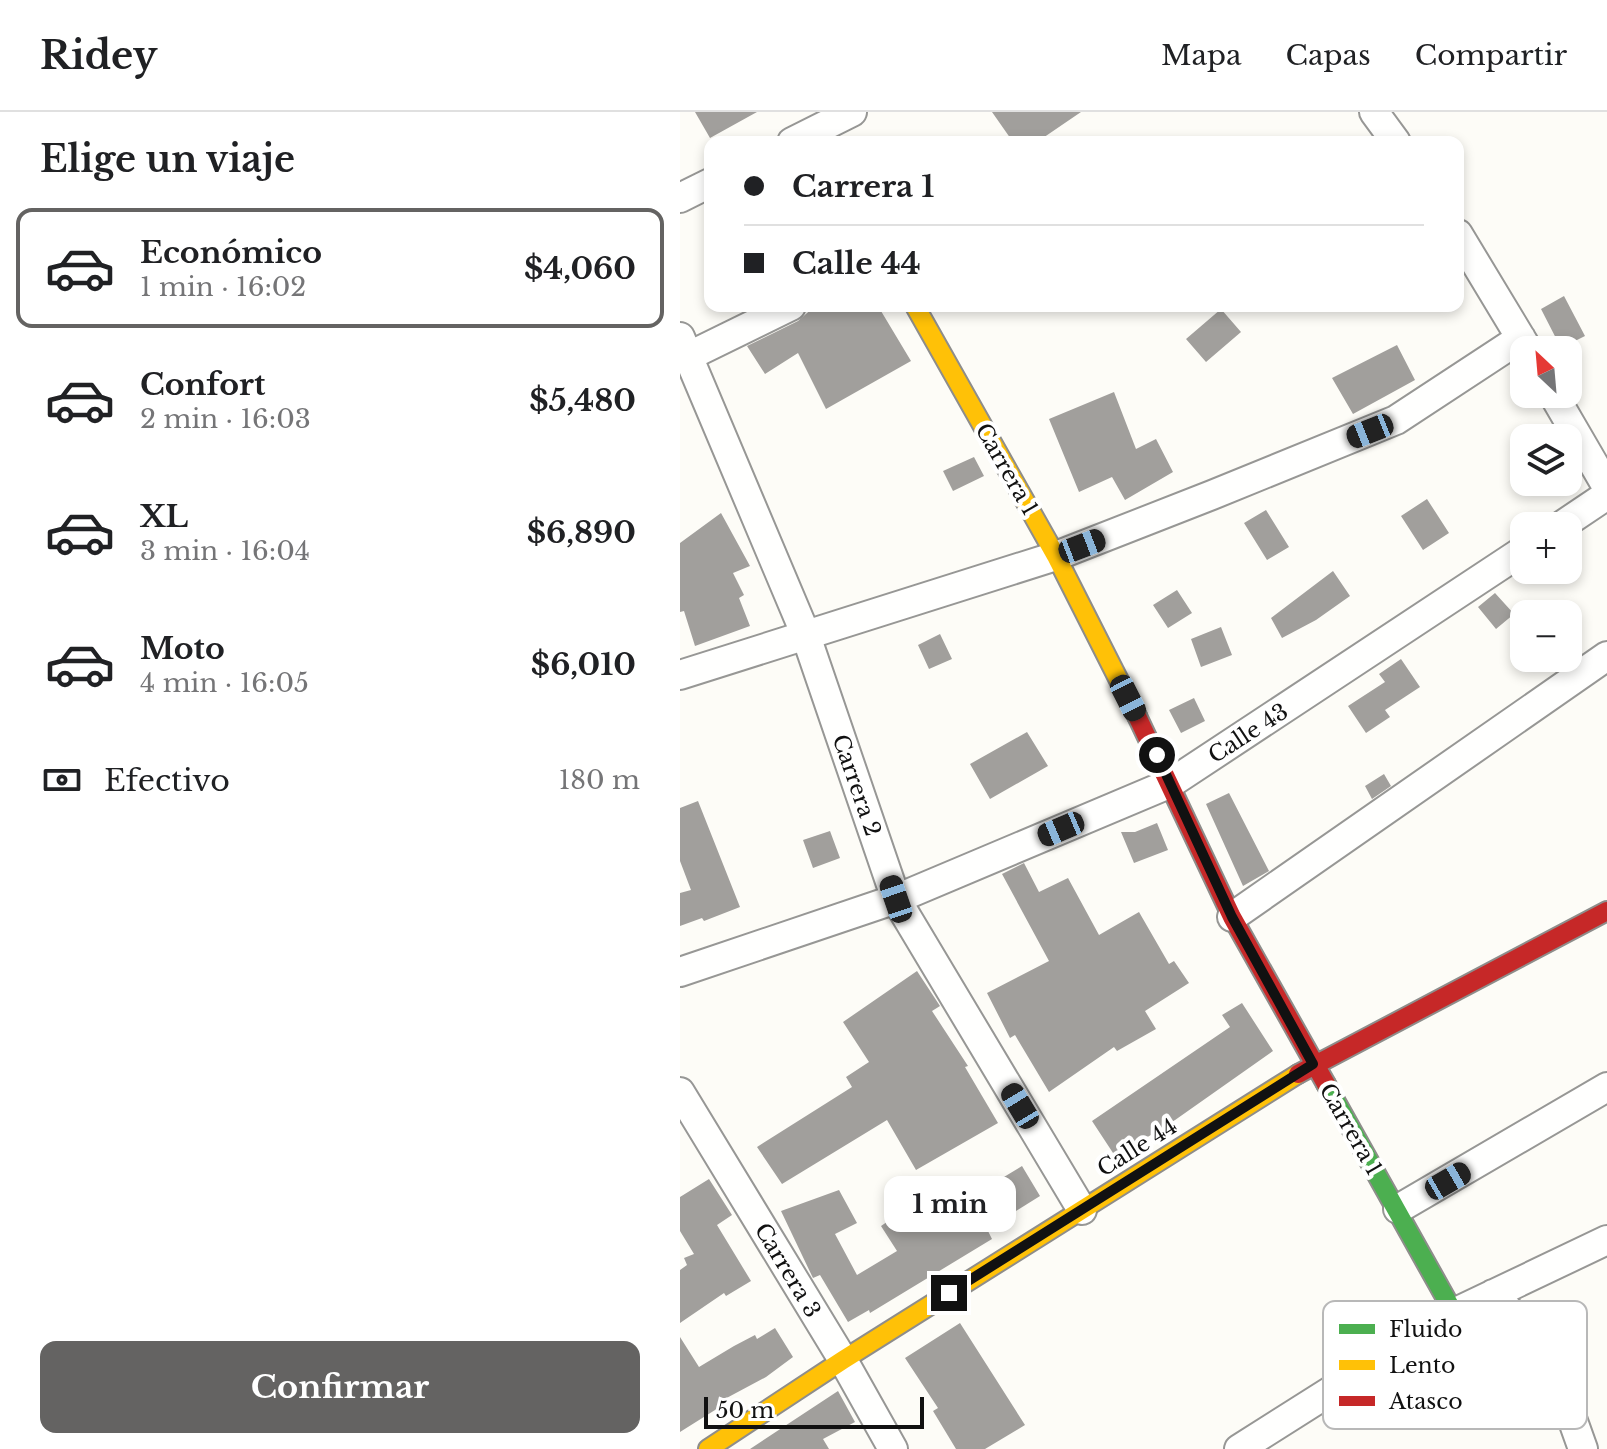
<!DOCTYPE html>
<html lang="es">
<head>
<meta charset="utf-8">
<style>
	:root { --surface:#fff; --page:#f6f6f6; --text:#202124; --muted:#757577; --line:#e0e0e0; --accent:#646362 }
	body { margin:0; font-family:"Libre Baskerville",serif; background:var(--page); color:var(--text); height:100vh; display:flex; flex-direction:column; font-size:30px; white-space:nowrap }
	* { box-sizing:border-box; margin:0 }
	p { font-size:26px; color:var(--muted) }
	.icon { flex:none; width:44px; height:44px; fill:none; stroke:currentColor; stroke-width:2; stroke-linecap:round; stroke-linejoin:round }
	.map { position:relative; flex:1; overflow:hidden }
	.side { display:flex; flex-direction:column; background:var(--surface); width:680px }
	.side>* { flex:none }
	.guide { position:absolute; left:24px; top:24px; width:760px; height:176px; border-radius:16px; box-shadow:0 4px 12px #0003; display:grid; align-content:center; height:176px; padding:0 40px; background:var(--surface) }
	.needle { width:52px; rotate:334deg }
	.controls { position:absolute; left:830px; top:224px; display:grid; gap:16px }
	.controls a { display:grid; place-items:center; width:72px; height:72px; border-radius:16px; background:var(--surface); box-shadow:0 4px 12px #0003; font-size:40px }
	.scale { position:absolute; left:24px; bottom:20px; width:220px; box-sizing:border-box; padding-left:8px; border:4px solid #111; border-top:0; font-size:22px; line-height:28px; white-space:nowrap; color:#111; -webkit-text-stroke:6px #fff; paint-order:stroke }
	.end { position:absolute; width:36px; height:36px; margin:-18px; border:10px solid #111; background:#fff; box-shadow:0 0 0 4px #fff }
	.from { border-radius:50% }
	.bubble { position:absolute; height:56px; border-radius:16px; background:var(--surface); box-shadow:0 4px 12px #0003; font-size:26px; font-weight:700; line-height:56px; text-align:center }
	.car { position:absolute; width:24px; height:48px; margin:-24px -12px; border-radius:10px; box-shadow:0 0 6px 2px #0007; background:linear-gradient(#222 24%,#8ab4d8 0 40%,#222 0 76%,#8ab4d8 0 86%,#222 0) }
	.guide b { display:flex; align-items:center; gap:28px; height:76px; font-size:30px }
	.guide b+b { border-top:2px solid var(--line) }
	.guide i { width:20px; height:20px; background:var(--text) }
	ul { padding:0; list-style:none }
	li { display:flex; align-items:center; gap:24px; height:120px; margin:0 16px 12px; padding:0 24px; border:4px solid transparent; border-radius:16px }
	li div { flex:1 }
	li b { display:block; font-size:30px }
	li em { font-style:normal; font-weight:700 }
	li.selected { border-color:var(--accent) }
	li>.icon { width:72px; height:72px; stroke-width:1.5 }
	h2 { padding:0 40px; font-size:36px; line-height:96px }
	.pay { display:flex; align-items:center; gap:20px; height:88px; padding:0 40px; font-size:30px }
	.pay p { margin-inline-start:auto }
	.primary-button { display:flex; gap:16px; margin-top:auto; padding:16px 40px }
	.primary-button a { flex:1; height:92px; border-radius:16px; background:var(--accent); color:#fff; font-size:32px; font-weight:700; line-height:92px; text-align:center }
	header { display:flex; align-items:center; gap:48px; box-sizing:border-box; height:112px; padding:0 40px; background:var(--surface); border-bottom:2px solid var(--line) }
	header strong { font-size:38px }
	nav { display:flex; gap:44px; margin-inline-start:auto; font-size:28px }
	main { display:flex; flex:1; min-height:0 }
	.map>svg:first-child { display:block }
</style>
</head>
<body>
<header>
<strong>Ridey</strong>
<nav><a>Mapa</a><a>Capas</a><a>Compartir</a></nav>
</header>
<main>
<section class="side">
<h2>Elige un viaje</h2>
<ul>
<li class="selected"><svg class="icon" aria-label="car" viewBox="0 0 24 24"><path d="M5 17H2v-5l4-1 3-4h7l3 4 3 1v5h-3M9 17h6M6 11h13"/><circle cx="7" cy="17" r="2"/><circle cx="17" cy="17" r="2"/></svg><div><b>Económico</b><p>1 min · 16:02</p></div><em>$4,060</em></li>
<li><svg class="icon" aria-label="car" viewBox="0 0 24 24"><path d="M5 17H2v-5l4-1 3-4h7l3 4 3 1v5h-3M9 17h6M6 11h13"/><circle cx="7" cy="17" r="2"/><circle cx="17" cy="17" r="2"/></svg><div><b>Confort</b><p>2 min · 16:03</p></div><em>$5,480</em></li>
<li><svg class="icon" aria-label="car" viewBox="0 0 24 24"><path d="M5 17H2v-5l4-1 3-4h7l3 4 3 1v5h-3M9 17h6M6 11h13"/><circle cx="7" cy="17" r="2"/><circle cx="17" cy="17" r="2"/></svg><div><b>XL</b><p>3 min · 16:04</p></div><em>$6,890</em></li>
<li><svg class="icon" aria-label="car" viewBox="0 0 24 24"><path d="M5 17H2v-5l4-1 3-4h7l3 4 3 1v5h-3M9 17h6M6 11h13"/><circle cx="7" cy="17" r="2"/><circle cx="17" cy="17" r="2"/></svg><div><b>Moto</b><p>4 min · 16:05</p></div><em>$6,010</em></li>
</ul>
<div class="pay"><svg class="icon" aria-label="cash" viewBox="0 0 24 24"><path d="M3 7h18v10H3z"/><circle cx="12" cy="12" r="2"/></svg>Efectivo<p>180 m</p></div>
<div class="primary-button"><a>Confirmar</a></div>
</section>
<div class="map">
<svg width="927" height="1337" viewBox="0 0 927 1337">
	<rect width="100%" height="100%" fill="#fdfcf7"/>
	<path fill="#a19f9c" d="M15,0H77L30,26Z
		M312,0H401L357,30H333Z
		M884,184L905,224L881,236L861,197Z
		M135,194H198L231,249L146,297L118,241L85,262L67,234L118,209Z
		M541,197L561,220L526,250L506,227Z
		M717,233L735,268L673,302L652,266Z
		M434,280L456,337L476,327L493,360L445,388L432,365L399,380L369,307Z
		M294,345L304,364L273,379L263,359Z
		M747,387L769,421L743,438L721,404Z
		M586,398L609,435L587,448L564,411Z
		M41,401L70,454L53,461L64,483L59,486L70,514L15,534L4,499L0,500V431Z
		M653,459L670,484L636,508L602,526L591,506Z
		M497,478L512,501L488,516L473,493Z
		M815,481L834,502L816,517L798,495Z
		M541,515L552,543L521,555L511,527Z
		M260,522L272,547L249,557L238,533Z
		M721,547L740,575L705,598L710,605L686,621L668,594L705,570L699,562Z
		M514,586L525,609L501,621L489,598Z
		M347,620L368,654L310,687L290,652Z
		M704,662L711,674L692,687L685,674Z
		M549,681L589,759L563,774L526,692Z
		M18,689L60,795L24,809L22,806L0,814V781L11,778L0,749V696Z
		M477,711L488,738L454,751L441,720H455Z
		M150,719L160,746L133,756L123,728Z
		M344,751L359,780L388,766L419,823L459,800L489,852L494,849L509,871L465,899L476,917L437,939L434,935L369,980L335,923L330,926L307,881L369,849L322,762Z
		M237,859L260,894L252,899L288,954L285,955L318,1011L236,1058L207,1008L102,1072L77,1035L172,975L166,965L189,950L163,910Z
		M562,891L593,939L488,1013L435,1044L412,1009L550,915L542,903Z
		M342,1054L360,1084L307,1117L312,1127L190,1201L189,1198L168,1210L140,1163L133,1166L132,1164L101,1099L159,1078L177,1111L155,1122L177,1163L217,1139L201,1114L235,1091L244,1114L306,1080L304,1077Z
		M29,1067L52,1103L37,1113L71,1169L46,1184L44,1181L0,1211V1158L7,1153L4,1146L14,1142L0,1119V1085Z
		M280,1211L345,1313L305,1337H276L253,1299L258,1296L225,1246Z
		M95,1216L113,1245L86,1265L41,1289L43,1293L0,1320V1225L19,1255L54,1234L75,1223L77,1227Z
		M158,1279L175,1310L143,1327L149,1337H70Z"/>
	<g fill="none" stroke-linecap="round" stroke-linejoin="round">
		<g stroke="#979795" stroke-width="32">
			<path id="street" d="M694,0L716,30
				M112,30L172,0
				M0,86L30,71
				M778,122L848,238
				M0,225L125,521L216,787L402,1098
				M9,244L111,194
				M873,282L927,375
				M881,414L927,383
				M0,563L376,444L532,383L716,308L841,226
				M552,805L927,544
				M0,860L216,787L491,671L844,438
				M0,980L163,1248L213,1337
				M718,1097L927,975
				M813,1182L846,1216L874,1256L903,1337
				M559,1337L774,1201L927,1128"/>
		</g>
		<g stroke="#8e8d8b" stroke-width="22">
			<path id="fast" d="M646,972L774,1201"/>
		</g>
		<g stroke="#8e8d8b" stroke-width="22">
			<path id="slow" d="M235,194L376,444L457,604
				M28,1337L163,1248L618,962"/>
		</g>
		<g stroke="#8e8d8b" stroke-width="22">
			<path id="jam" d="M457,604L552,805L646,972
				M618,962L927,799"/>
		</g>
		<use href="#street" stroke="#fffffe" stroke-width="28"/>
		<use href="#fast" stroke="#4caf50" stroke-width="18"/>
		<use href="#slow" stroke="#ffc107" stroke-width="18"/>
		<use href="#jam" stroke="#c62828" stroke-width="18"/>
	</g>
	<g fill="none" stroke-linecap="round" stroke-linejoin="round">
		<path stroke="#111" stroke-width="10" d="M269,1181L633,952L552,805L477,643"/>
	</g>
	<g text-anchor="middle" stroke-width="8" stroke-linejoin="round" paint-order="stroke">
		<g font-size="22" fill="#111" stroke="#fff">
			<text transform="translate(327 357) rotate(60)" y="8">Carrera 1</text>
			<text transform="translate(568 621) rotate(-33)" y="8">Calle 43</text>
			<text transform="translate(177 673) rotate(71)" y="8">Carrera 2</text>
			<text transform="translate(671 1017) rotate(60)" y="8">Carrera 1</text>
			<text transform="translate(457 1035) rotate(-32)" y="8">Calle 44</text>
			<text transform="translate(108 1158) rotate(59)" y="8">Carrera 3</text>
		</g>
	</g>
	<rect x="643" y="1189" width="264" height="128" rx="12" fill="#fff" stroke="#b8b8b8" stroke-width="2"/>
	<rect x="659" y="1212" width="36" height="10" fill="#4caf50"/>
	<rect x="659" y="1248" width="36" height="10" fill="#ffc107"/>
	<rect x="659" y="1284" width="36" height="10" fill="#c62828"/>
	<g font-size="22" fill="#111">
		<text x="709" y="1225">Fluido</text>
		<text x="709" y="1261">Lento</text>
		<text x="709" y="1297">Atasco</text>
	</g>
</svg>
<div class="controls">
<a><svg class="needle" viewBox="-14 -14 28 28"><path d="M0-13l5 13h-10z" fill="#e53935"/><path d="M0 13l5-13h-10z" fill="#757577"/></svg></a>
<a><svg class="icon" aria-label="layers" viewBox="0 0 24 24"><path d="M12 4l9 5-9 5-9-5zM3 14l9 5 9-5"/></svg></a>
<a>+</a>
<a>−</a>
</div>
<div class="scale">50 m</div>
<i class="end from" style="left:477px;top:643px"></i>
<i class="end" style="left:269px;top:1181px"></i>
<div class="bubble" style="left:204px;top:1064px;width:132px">1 min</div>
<i class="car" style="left:690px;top:319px;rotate:248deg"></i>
<i class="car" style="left:402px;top:434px;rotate:69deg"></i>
<i class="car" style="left:448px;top:586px;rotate:153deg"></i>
<i class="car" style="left:381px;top:717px;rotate:247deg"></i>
<i class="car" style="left:216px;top:787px;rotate:341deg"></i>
<i class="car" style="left:340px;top:994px;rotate:329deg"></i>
<i class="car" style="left:768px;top:1069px;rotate:60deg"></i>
<div class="guide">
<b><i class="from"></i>Carrera 1</b>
<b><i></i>Calle 44</b>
</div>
</div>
</main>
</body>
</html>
